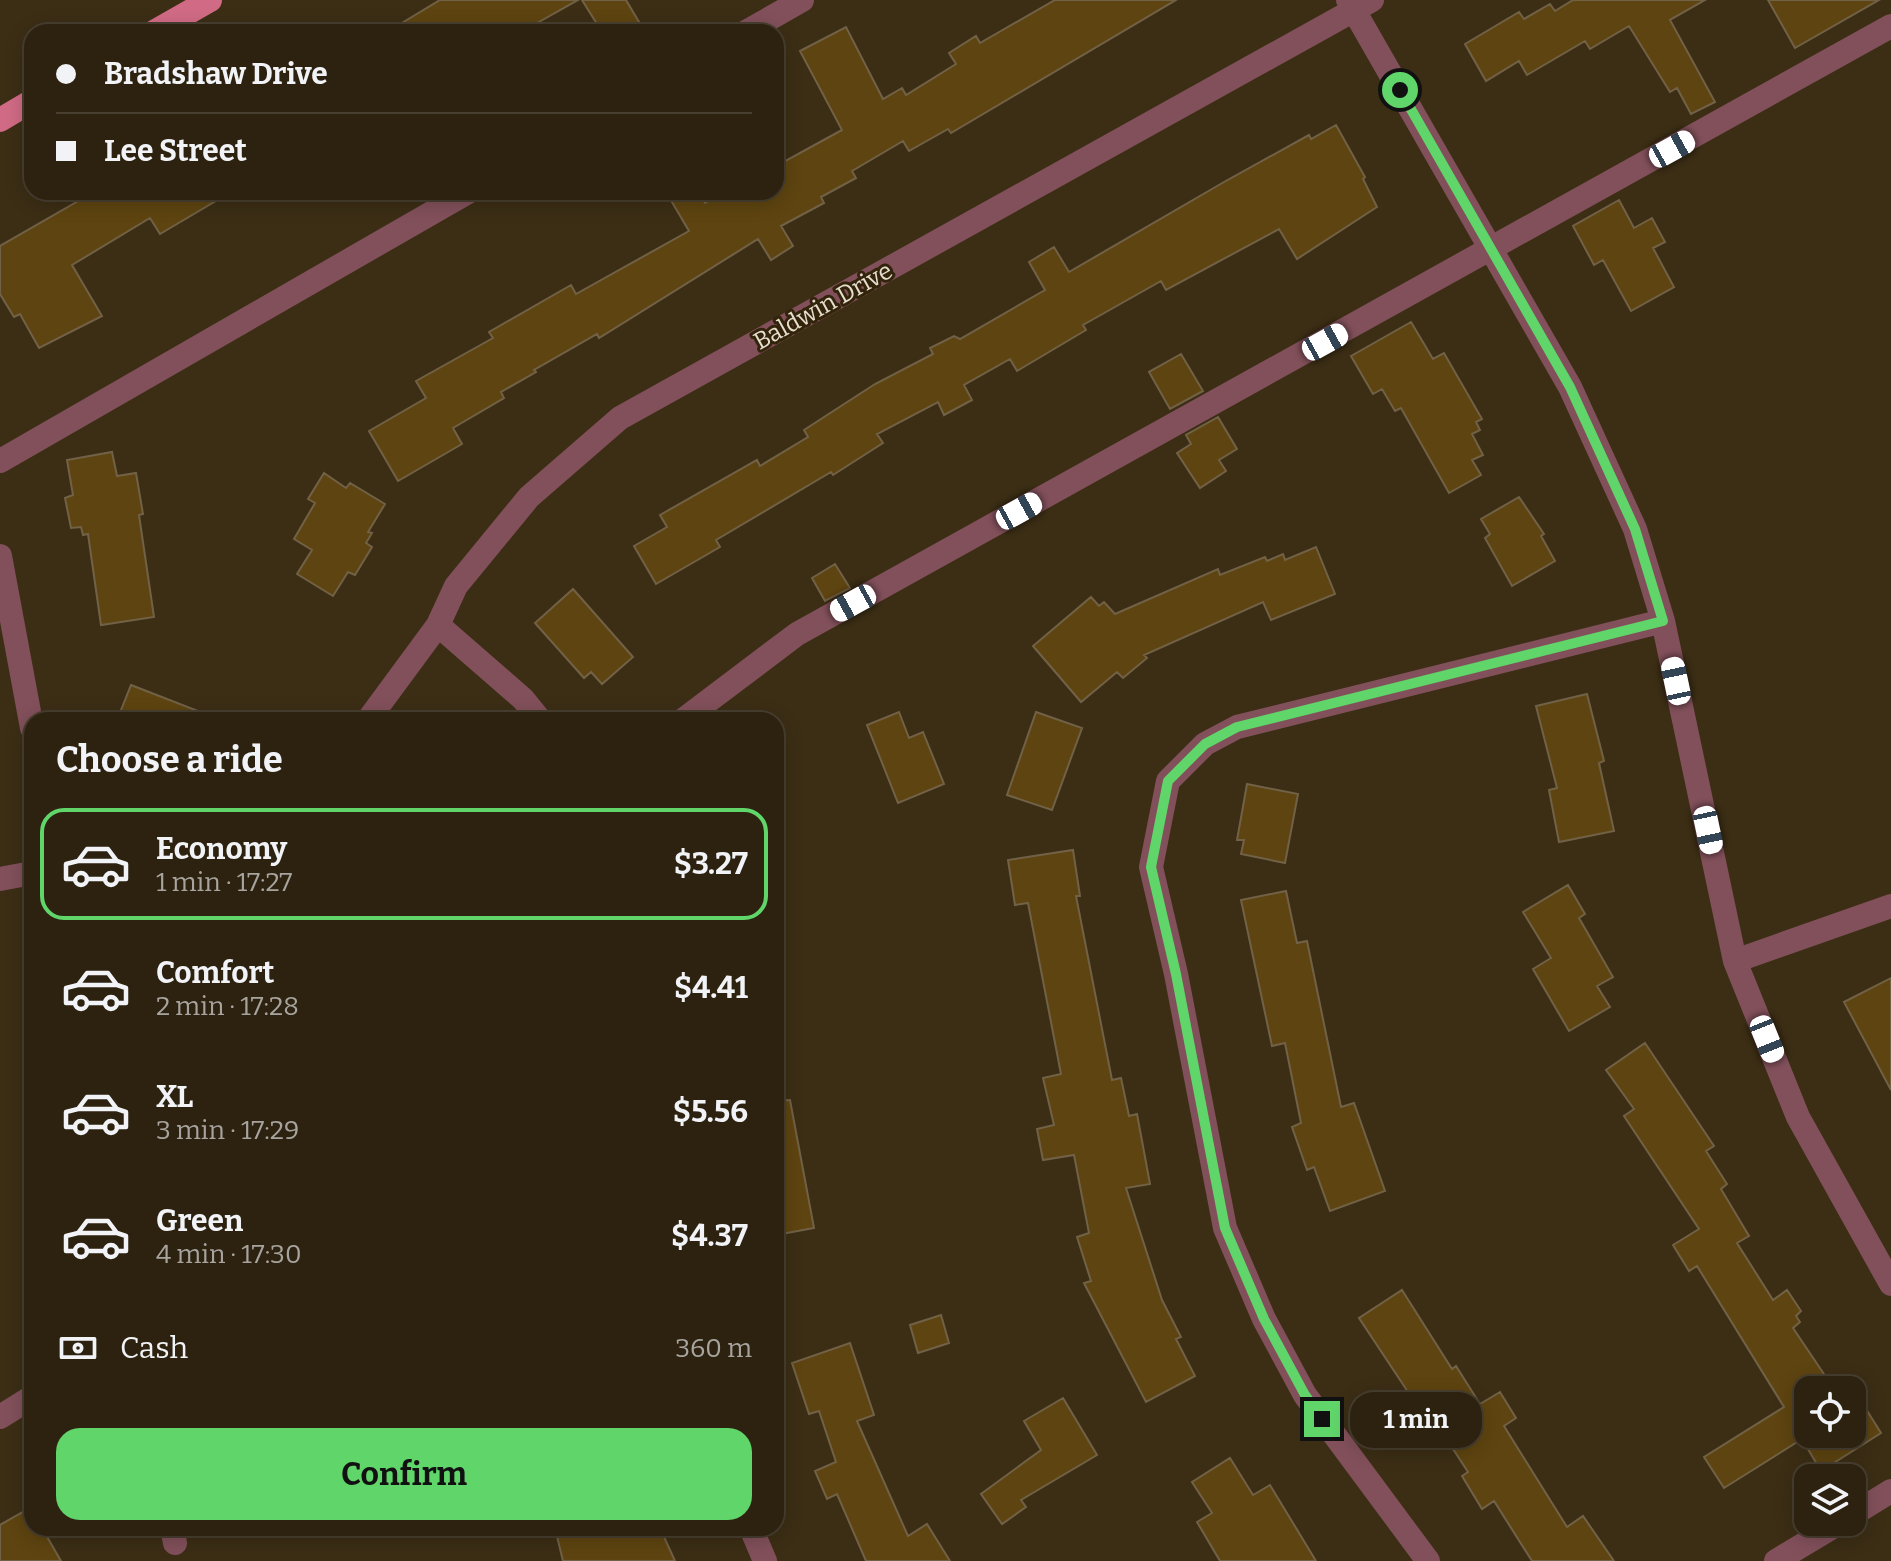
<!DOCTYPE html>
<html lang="en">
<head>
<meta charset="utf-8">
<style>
	:root { --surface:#2d2210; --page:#352a19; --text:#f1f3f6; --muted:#a7a49f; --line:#483f30; --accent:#60d56a }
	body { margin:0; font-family:Bitter,serif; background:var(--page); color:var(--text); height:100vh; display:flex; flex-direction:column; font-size:30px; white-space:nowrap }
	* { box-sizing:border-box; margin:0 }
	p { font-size:26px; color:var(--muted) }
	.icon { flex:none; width:44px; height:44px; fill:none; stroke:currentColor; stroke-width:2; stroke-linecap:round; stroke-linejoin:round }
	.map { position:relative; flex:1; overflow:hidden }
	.sheet { position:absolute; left:24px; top:712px; width:760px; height:824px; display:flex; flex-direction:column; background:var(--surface); border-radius:24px; box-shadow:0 4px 20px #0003,0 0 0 2px var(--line) }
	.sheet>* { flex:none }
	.hud { position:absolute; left:24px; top:24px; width:760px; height:176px; border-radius:24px; box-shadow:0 4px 20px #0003,0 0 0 2px var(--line); display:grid; align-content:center; height:176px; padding:0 32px; background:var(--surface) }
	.buttons { position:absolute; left:1794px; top:1376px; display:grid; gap:16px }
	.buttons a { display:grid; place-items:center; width:72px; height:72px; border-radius:16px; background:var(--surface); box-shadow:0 4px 20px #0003,0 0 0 2px var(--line); font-size:40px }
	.end { position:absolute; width:36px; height:36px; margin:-18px; border:10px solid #60d56a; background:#111; box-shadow:0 0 0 4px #111 }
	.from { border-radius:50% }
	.bubble { position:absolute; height:56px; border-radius:24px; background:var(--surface); box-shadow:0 4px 20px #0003,0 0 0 2px var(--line); font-size:26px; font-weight:700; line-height:56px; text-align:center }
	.car { position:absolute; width:24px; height:48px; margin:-24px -12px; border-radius:10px; box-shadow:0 0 6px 2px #0007; background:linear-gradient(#fff 24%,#345 0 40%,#fff 0 76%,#345 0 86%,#fff 0) }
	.hud b { display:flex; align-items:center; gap:28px; height:76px; font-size:30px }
	.hud b+b { border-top:2px solid var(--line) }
	.hud i { width:20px; height:20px; background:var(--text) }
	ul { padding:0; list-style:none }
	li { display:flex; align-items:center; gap:24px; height:112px; margin:0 16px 12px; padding:0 16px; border:4px solid transparent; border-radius:24px }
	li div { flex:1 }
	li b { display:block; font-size:30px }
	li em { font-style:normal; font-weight:700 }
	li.active { border-color:var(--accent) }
	li>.icon { width:72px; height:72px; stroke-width:1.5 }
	h2 { padding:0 32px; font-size:36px; line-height:96px }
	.pay { display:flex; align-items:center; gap:20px; height:88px; padding:0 32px; font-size:30px }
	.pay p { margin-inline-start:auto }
	.button { display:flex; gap:16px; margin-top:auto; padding:16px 32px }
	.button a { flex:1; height:92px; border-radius:24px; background:var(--accent); color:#111; font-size:32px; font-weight:700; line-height:92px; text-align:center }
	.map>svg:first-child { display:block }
</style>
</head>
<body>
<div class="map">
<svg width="1891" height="1561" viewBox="0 0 1891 1561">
	<rect width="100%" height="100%" fill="#3c2e15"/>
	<path fill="#5e4410" stroke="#716146" stroke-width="2" fill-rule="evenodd" d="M440,0H578L521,32H387Z
		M582,0H626L645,32H602Z
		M1055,0H1176L951,133L948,129L909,151L903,141L852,171L856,178L821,197L824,203L781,226L793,246L771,260L758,239L599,338L597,334L534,370L536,372L501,392L504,398L453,428L462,444L398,481L369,431L426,398L416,381L493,338L489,332L571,285L576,294L689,231L666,192H698L705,203L723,192H776V166L842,130L800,51L846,27L883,99L902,88L906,95L956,64L949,53L976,36L980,43Z
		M1573,0H1705L1670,20L1715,102L1691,114L1677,88L1670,92L1629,26L1590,49L1585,41L1527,75L1519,61L1486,81L1465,44L1519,12L1524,19L1550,4L1555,11Z
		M1768,0H1879L1795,48Z
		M1336,125L1365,177L1363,179L1377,207L1297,259L1279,229L1166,290L1161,281L1083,325L1086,330L1017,371L1010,359L964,385L972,400L944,415L938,402L877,434L883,443L833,475L831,472L716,540L720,547L656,584L634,546L667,527L660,515L757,460L760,466L808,437L804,430L875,384L933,354L930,348L954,336L960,339L1045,290L1029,262L1054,247L1069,272L1224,182L1309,135L1311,139Z
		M94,192H231L160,234L150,218L72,265L102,316L39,348L20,314L14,317L0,294V246Z
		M1619,200L1634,228L1652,218L1665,242L1653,248L1674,287L1631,311L1603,260L1594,265L1573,226Z
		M1411,322L1433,359L1444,353L1482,419L1476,422L1480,430L1472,434L1483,455L1472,460L1481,475L1449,493L1401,408L1395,411L1382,389L1373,394L1351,356Z
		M1181,354L1203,391L1170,409L1149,372Z
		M1218,417L1237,449L1219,460L1226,471L1200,488L1177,453L1191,444L1186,435Z
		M112,452L117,476L136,473L143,514L139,515L154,617L101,625L88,534L83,535L81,527L71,528L65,498L73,495L67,460Z
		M324,473L346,488L350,483L385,504L368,532L372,533L366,543L372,547L355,575L348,572L333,596L297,574L312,550L294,539L315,503L308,499Z
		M1519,497L1544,534L1541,536L1555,561L1512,586L1485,538L1490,534L1481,519Z
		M1316,547L1335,594L1271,620L1263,602L1144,655L1147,658L1123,678L1117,672L1081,702L1033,646L1091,597L1099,606L1104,602L1115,614L1218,569L1220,575L1265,557L1267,561L1283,554L1285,560Z
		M835,564L850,588L825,601L812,578Z
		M573,589L633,657L602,684L591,672L584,678L535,623Z
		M131,685L216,718L215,720H117Z
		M1587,694L1604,761L1599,763L1614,831L1559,842L1549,790L1557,788L1536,706Z
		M899,712L909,738L923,732L944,784L898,803L867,725Z
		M1036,712L1082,728L1052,810L1007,795Z
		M1247,784L1298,794L1285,863L1241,854L1244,840H1237Z
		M1073,850L1080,896H1076L1112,1080L1121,1078L1129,1116L1137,1114L1150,1184L1126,1188L1162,1300L1181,1337L1176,1339L1195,1376L1146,1402L1084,1283L1091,1281L1077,1237L1089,1233L1074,1155L1043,1160L1037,1129L1054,1125L1043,1078L1061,1074L1028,903L1015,905L1008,860Z
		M1568,885L1585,914L1579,918L1613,977L1597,986L1610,1007L1569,1031L1533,969L1551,958L1523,912Z
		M1286,891L1297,943L1307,941L1341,1107L1354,1103L1385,1191L1330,1211L1314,1167L1307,1170L1292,1127L1301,1123L1285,1043L1272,1046L1241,900Z
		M1891,978V1090L1844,1002Z
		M1645,1043L1714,1146L1706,1151L1727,1184L1721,1189L1749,1236L1737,1243L1773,1300L1787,1290L1801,1311L1796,1316L1800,1322L1793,1328L1832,1386L1846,1377L1881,1433L1821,1471L1802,1439L1724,1488L1704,1457L1784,1407L1697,1266L1689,1271L1673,1245L1699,1229L1624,1116L1634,1109L1606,1070ZM1808,1390H1852V1434H1808Z
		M790,1100L814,1228L776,1235V1101Z
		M1402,1290L1452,1369L1456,1366L1480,1404L1500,1392L1516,1418L1504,1426L1567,1527L1583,1516L1614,1561H1532L1494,1501L1482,1509L1462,1476L1468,1472L1438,1426L1428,1432L1406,1397L1410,1395L1359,1318Z
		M941,1315L949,1343L918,1353L910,1325Z
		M850,1343L874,1415L857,1421L908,1536L927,1524L950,1561H866L837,1494L827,1499L815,1471L836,1462L819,1411L809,1414L792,1363Z
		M1063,1398L1097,1455L1021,1500L1026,1507L1002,1524L981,1494L1041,1450L1024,1421Z
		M1230,1458L1253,1495L1270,1485L1316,1561H1220L1197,1522L1212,1513L1192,1482Z
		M30,1508L32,1528H42L61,1561H0V1525Z
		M555,1528H660L675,1561H563Z"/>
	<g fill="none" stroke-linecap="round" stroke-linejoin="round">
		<path stroke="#82505b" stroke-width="24" d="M1348,0L1570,387L1635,529L1663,621L1735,961L1798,1117L1891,1284
			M746,32L802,0
			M0,461L468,192
			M0,556L32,728
			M438,625L523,699L540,720
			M368,720L438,625L456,586L529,497L620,418L1372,0
			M683,720L797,634L1891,26
			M0,879L32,873
			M1735,961L1891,906
			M0,1417L32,1397
			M1852,1515L1891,1491
			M172,1528L175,1543
			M751,1528L765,1561
			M1428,1561L1305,1395L1264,1319L1225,1228L1176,974L1151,867L1168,781L1205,744L1237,727L1663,621
			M1776,1561L1841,1522"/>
		<path stroke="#d16b85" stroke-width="24" d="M154,32L210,0
			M0,120L32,101"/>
	</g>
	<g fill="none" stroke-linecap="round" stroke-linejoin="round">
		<path stroke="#60d56a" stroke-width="10" d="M1322,1419L1305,1395L1264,1319L1225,1228L1176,974L1151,867L1168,781L1205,744L1237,727L1663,621L1635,529L1570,387L1400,90"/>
	</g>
	<g text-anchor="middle" stroke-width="6" stroke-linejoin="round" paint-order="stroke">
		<g font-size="24" fill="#e8dfd1" stroke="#32240a">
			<text transform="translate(823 306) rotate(-29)" y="8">Baldwin Drive</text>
		</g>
	</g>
</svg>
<div class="buttons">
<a><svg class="icon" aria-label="locate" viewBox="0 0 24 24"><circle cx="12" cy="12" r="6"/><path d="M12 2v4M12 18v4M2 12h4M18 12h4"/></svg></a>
<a><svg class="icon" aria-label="layers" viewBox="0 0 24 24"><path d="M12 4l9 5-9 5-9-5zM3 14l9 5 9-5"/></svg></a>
</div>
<i class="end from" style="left:1400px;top:90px"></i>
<i class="end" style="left:1322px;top:1419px"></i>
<div class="bubble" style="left:1350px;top:1392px;width:132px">1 min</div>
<i class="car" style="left:1672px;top:149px;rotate:61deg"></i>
<i class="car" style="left:1325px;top:342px;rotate:61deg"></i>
<i class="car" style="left:1019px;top:511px;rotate:61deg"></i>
<i class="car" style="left:853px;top:603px;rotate:241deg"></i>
<i class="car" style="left:1676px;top:681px;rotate:348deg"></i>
<i class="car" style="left:1708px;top:830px;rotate:168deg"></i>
<i class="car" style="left:1767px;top:1039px;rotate:158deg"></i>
<div class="hud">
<b><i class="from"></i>Bradshaw Drive</b>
<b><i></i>Lee Street</b>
</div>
<section class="sheet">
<h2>Choose a ride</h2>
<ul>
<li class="active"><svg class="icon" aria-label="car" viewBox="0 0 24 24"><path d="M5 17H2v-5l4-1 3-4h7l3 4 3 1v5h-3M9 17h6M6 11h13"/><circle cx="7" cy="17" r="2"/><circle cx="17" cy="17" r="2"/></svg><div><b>Economy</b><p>1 min · 17:27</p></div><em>$3.27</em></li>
<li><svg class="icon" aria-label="car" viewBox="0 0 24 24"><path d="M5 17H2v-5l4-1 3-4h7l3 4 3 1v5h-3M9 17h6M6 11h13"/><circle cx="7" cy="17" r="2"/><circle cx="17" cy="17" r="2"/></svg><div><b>Comfort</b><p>2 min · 17:28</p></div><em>$4.41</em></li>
<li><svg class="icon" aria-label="car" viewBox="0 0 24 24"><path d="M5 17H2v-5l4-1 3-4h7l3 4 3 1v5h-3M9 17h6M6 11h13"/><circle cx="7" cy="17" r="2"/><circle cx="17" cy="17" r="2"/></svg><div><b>XL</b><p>3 min · 17:29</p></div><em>$5.56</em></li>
<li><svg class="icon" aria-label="car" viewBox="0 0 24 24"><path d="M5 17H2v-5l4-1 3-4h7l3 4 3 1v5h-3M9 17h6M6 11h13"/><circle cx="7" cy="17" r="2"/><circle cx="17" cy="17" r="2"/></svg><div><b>Green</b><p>4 min · 17:30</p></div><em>$4.37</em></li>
</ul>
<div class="pay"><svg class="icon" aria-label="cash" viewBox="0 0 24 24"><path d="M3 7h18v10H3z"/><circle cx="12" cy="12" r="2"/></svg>Cash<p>360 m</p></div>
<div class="button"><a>Confirm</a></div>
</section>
</div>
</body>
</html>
